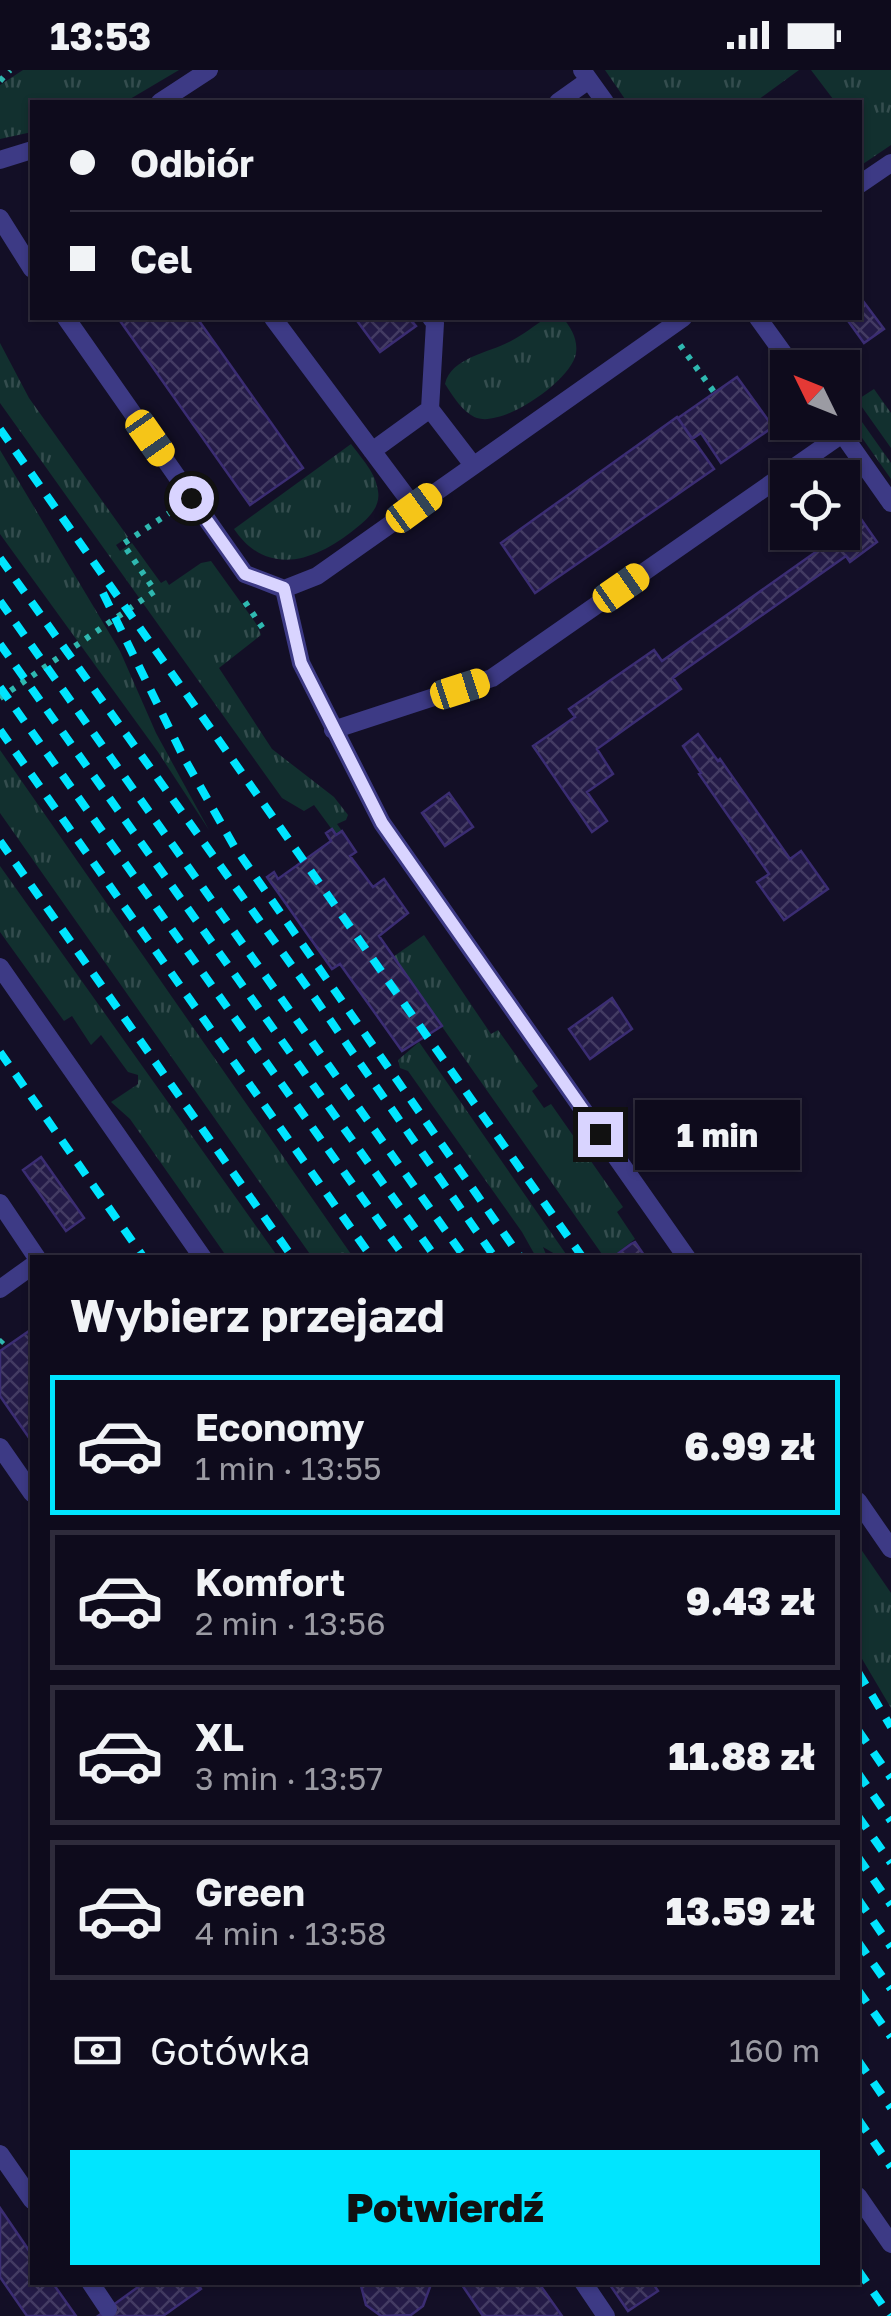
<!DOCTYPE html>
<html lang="pl">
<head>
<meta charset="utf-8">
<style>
	:root { --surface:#0e0b1c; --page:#171425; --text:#f1f3f6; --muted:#9b9ba3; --line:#2e2b3b; --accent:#00e5ff }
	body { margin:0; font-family:"Golos Text",sans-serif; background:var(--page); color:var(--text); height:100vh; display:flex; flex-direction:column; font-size:38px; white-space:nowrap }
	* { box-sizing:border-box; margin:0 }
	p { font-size:32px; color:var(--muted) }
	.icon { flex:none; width:55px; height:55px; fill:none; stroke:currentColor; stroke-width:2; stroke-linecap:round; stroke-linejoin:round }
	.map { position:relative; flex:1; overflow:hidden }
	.sheet { position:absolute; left:30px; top:1185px; width:830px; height:1030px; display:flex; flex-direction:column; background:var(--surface); border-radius:0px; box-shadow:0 2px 8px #0004,0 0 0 2px var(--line) }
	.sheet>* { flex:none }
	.banner { position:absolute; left:30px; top:30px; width:832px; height:220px; border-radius:0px; box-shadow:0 2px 8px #0004,0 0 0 2px var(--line); display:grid; align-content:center; height:220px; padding:0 40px; background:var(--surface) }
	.needle { width:65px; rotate:313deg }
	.buttons { position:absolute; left:770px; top:280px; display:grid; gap:20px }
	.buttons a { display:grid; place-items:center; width:90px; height:90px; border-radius:0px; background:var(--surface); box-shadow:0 2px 8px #0004,0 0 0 2px var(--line); font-size:50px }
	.end { position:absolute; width:45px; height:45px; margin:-22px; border:12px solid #d9d4ff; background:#111; box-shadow:0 0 0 5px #111 }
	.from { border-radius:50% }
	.bubble { position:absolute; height:70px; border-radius:0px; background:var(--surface); box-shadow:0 2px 8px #0004,0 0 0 2px var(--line); font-size:32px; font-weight:800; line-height:70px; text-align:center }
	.car { position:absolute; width:30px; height:60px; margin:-30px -15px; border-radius:12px; box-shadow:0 0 8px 2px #0007; background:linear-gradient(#f5c518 24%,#345 0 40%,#f5c518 0 76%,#345 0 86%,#f5c518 0) }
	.banner b { display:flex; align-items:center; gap:35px; height:95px; font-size:38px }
	.banner b+b { border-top:2px solid var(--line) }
	.banner i { width:25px; height:25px; background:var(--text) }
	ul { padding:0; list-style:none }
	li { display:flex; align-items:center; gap:30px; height:140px; margin:0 20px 15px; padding:0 20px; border:5px solid var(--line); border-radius:0px }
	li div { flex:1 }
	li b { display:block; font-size:38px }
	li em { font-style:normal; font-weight:800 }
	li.current { border-color:var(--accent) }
	li>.icon { width:90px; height:90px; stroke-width:1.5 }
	h2 { padding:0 40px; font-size:45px; line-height:120px }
	.pay { display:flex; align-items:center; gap:25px; height:110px; padding:0 40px; font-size:38px }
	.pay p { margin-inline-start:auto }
	.cta { display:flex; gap:20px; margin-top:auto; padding:20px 40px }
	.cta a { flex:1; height:115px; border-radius:0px; background:var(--accent); color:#111; font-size:40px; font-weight:800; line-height:115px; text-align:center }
	.status { display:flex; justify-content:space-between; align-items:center; height:70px; padding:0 50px; background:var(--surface); direction:ltr }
	.status svg { height:28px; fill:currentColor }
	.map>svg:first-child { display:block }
</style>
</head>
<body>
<div class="status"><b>13:53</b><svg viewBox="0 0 49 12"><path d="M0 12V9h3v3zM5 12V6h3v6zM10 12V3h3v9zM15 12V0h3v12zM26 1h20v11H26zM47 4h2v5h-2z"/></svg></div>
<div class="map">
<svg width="891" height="2246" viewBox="0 0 891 2246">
	<defs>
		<pattern id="grass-tufts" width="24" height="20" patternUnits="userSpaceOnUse" patternTransform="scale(2.5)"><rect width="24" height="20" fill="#12302f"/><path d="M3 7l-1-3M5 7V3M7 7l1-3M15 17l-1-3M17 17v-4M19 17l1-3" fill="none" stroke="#344d4e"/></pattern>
		<pattern id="building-cross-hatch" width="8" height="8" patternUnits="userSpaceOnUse" patternTransform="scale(2.5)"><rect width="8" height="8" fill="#241b47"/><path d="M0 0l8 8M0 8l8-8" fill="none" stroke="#433b63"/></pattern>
	</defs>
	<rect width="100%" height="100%" fill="#130f26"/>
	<path fill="url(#grass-tufts)" d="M23,0H179L125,32H32V62L0,69V15Z
		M605,0H799L755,32H627Z
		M811,0H891V75L860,96V32H830L833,29Z
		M546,248H563C571,258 578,269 576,283C572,310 504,357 477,348C463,343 453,326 445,314C451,287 490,283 511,271C523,265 535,255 546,248Z
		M0,273L29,328L128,467L116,475L120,481L132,473L161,513L166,510L169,515L201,493L211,491L257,555L261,565L219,598L272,679L334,727L348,745L346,750L337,754L342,761L336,765L314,735L304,741L282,728L0,333Z
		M874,319L891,343V378L857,330Z
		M850,335L891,393V409L846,345V338Z
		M351,374C362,389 376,403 378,421C381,437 367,450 355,459C317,490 268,509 234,459Z
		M0,380L120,581L156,663L209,760L158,682L0,464Z
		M0,681V680L353,1187H312L0,743Z
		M0,796L278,1187H227L130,1049L111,1032L138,1014V1005L128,1002L101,965L91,975L72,946L64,951L0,862Z
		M424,865L491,964L498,960L538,1016L532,1021L544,1038L551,1034L623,1137L617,1142L635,1169L612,1187H604L393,887Z
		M419,972L568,1187H560L543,1177L547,1187H536L522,1162L408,1001L400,998L398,990Z
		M858,1475L891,1523V1638L858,1582Z"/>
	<path fill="url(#building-cross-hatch)" stroke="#3b2d73" stroke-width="2.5" d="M860,227L884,259L864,273L846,248H860Z
		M118,248H197L303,398L250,435Z
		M355,248H409L416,256L380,282Z
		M737,307L773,357L721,393L701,363L692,369L678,348Z
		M677,347L714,399L535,523L501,473Z
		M854,439L877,472L850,492L846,486L673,608L681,619L597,679L613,704L587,722L607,751L592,762L533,676L575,647L569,639L654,580L662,591L834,469L829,462H842V447Z
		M698,664L718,691L720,689L790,789L801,781L828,819L784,850L757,812L769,804L699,704L701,703L683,676Z
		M449,723L473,757L445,776L422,743Z
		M332,759L336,765L342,761L356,782L350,786L373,817L384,809L408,843L379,866L442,956L402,981L340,894L332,899L267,807L274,802L278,809L331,771L326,763Z
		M612,928L632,959L590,989L569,959Z
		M41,1087L84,1148L66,1161L23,1100Z
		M635,1172L646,1188H612L631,1174Z
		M32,1259V1372L0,1326V1281Z
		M0,2138L32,2185V2212H52L76,2246H27L0,2207Z
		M145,2212H197L201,2219L163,2246H98Z
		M360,2212H430V2217L423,2236L411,2245L381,2246L366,2235Z
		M460,2212H538L562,2246H483Z
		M608,2212H652L658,2221L628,2241Z"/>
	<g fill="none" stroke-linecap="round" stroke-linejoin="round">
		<path stroke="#2fb8b0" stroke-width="6" stroke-dasharray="5 8" stroke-linecap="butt" d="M0,11L10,0
			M680,275L714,322
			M842,319L855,334
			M245,532L266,563
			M0,628L155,521L123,474L172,441
			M0,1273L3,1270"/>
		<path stroke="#3d3a85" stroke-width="18" d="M582,0L605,32
			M160,32L209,0
			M558,32L589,10
			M0,90L32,80
			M860,114L891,93
			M0,148L32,199
			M66,248L245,504L284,519L317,506L683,248
			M273,248L414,437
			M431,248L435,253L430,339L473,395
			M758,248L794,298
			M834,352L891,433
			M372,381L430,339
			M284,519L301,593L382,753L687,1188
			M333,660L492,608L842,364
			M0,897L203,1188
			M0,1133L37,1188
			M0,1219L32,1196
			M0,1377L32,1423
			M858,1431L891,1479
			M0,2084L32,2130
			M858,2126L891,2174
			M90,2212L108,2239
			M583,2212L606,2246"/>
		<path stroke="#00e5ff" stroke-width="8" stroke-dasharray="15 12" stroke-linecap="butt" d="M0,359L583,1188
			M0,488L310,921L495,1188
			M103,523L183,686L234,776L521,1188
			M0,531L465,1188
			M0,574L436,1188
			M0,617L405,1188
			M0,660L372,1188
			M0,771L293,1188
			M0,982L144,1188
			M858,1602L891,1657
			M858,1660L891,1708
			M858,1703L891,1751
			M858,1746L891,1793
			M858,1787L891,1835
			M858,1829L891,1877
			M858,1872L891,1919
			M858,1920L891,1967
			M858,1990L891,2038
			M858,2049L891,2097
			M858,2200L890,2246"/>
	</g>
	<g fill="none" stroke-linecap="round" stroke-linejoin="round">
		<path stroke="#d9d4ff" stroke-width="12" d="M191,428L245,504L284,518L301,593L382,753L600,1064"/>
	</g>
</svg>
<div class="buttons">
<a><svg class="needle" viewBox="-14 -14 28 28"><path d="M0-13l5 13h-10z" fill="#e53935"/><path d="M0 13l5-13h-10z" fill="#9b9ba3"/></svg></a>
<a><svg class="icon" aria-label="locate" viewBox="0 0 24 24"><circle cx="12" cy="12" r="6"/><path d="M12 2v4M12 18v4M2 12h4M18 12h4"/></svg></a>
</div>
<i class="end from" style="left:191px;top:428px"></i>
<i class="end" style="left:600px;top:1064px"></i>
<div class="bubble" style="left:635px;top:1030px;width:165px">1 min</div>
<i class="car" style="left:150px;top:368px;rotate:145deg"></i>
<i class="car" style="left:414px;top:438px;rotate:54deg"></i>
<i class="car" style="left:621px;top:518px;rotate:55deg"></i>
<i class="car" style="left:460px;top:619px;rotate:72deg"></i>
<div class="banner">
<b><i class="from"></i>Odbiór</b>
<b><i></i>Cel</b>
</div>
<section class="sheet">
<h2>Wybierz przejazd</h2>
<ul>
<li class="current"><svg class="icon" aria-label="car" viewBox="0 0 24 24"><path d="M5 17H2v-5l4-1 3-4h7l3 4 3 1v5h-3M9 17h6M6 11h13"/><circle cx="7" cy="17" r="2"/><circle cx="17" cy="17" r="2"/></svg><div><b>Economy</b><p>1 min · 13:55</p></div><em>6.99 zł</em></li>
<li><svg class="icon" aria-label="car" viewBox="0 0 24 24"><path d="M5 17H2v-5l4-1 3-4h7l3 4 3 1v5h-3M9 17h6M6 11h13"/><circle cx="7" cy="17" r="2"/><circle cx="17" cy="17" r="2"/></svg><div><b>Komfort</b><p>2 min · 13:56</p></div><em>9.43 zł</em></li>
<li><svg class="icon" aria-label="car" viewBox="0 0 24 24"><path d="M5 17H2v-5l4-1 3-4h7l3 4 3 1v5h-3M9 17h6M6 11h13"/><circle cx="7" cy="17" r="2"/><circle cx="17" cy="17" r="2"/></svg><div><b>XL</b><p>3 min · 13:57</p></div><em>11.88 zł</em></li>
<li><svg class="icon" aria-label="car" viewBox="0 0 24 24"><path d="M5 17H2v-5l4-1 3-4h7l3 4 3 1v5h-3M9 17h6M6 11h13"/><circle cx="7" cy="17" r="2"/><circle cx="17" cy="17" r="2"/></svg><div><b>Green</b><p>4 min · 13:58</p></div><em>13.59 zł</em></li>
</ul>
<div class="pay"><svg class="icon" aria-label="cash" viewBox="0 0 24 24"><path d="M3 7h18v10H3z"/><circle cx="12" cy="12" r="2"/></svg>Gotówka<p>160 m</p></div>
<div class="cta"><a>Potwierdź</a></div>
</section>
</div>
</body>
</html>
